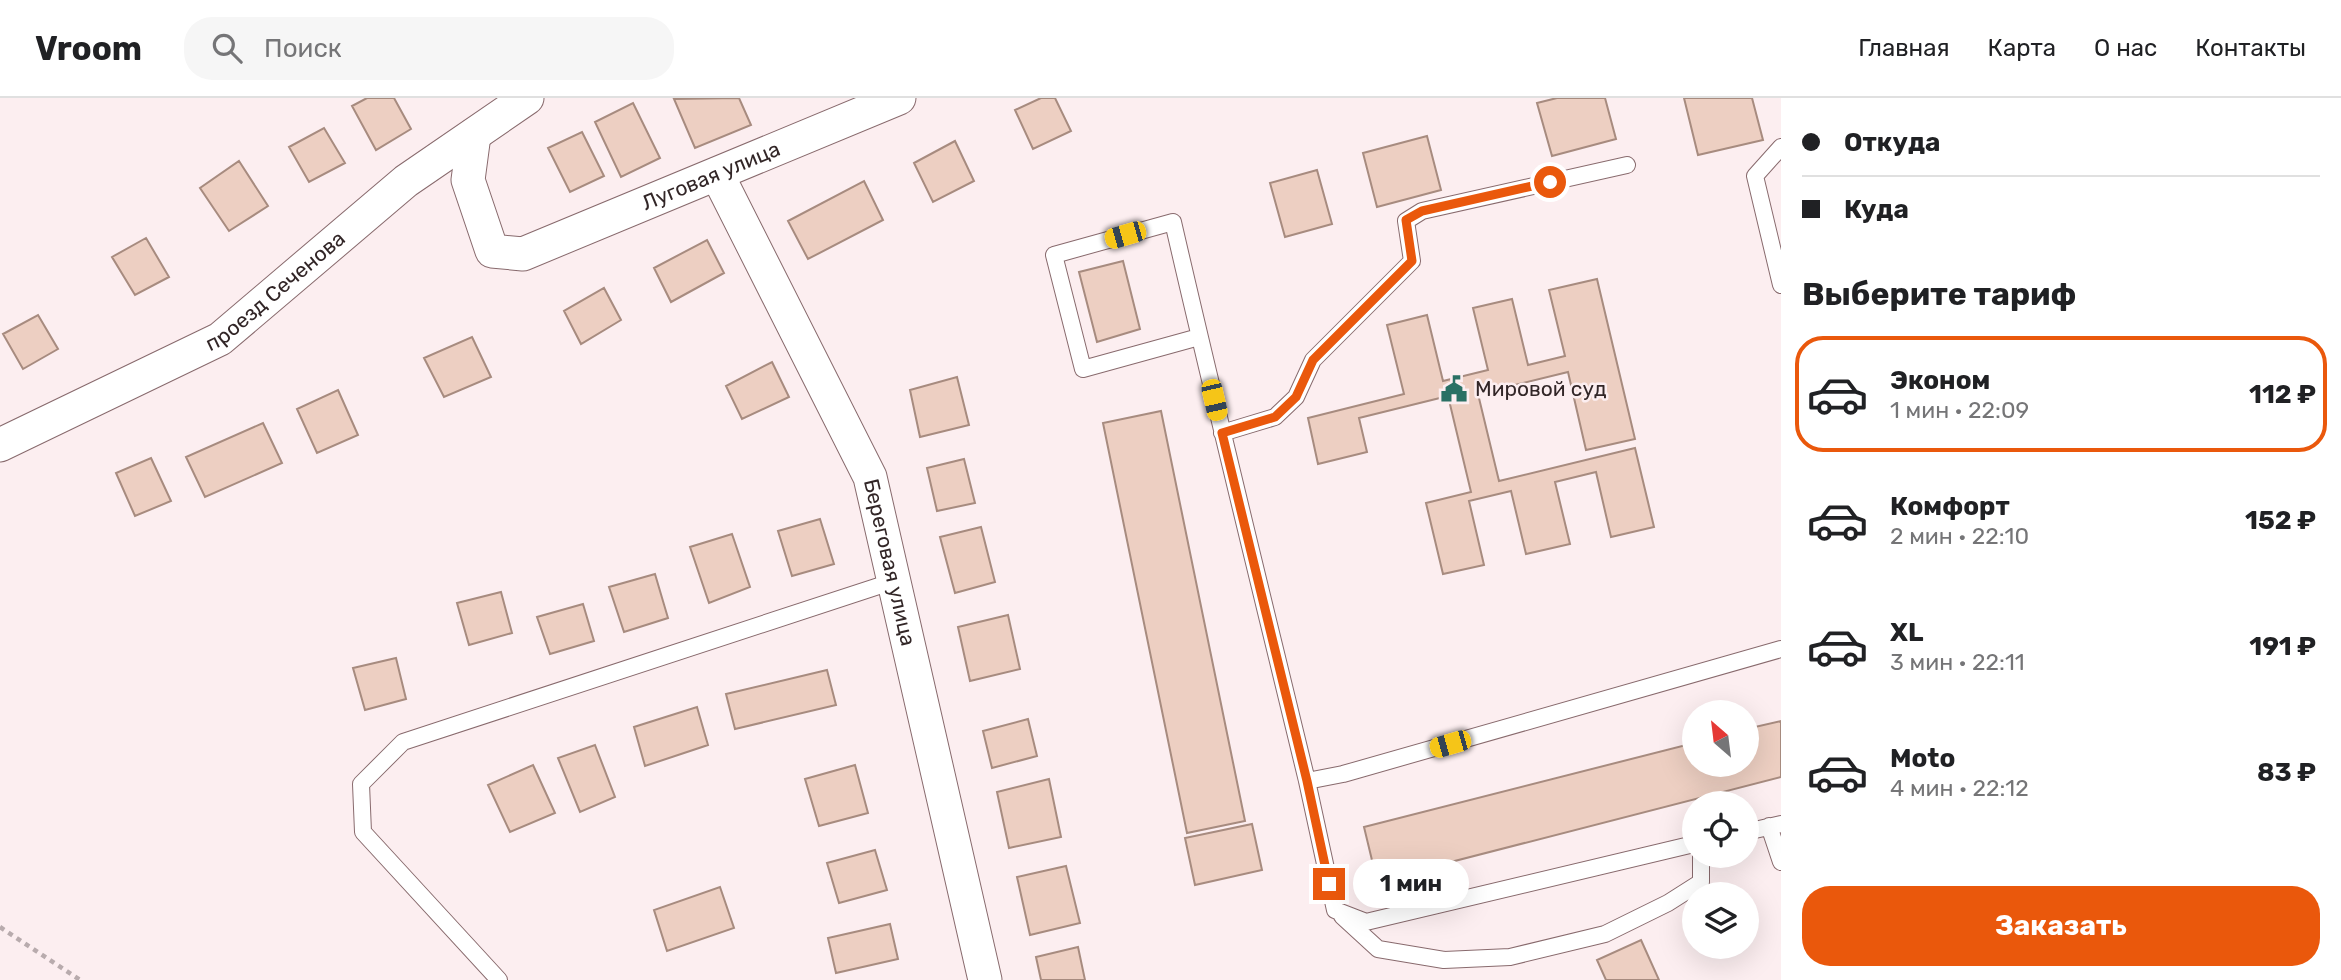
<!DOCTYPE html>
<html lang="ru">
<head>
<meta charset="utf-8">
<style>
	:root { --surface:#fff; --page:#f6f6f6; --text:#202124; --muted:#757577; --line:#e0e0e0; --accent:#ea580c }
	body { margin:0; font-family:Rubik,sans-serif; background:var(--page); color:var(--text); height:100vh; display:flex; flex-direction:column; font-size:26px; white-space:nowrap }
	* { box-sizing:border-box; margin:0 }
	p { font-size:23px; color:var(--muted) }
	.icon { flex:none; width:38px; height:38px; fill:none; stroke:currentColor; stroke-width:2; stroke-linecap:round; stroke-linejoin:round }
	.map { position:relative; flex:1; overflow:hidden }
	.sheet { display:flex; flex-direction:column; background:var(--surface); width:560px }
	.sheet>* { flex:none }
	.banner { display:grid; align-content:center; height:154px; padding:0 21px; background:var(--surface) }
	.needle { width:46px; rotate:332deg }
	.fabs { position:absolute; left:1682px; top:602px; display:grid; gap:14px }
	.fabs a { display:grid; place-items:center; width:77px; height:77px; border-radius:50%; background:var(--surface); box-shadow:0 7px 28px #0002; font-size:35px }
	.end { position:absolute; width:32px; height:32px; margin:-16px; border:9px solid #ea580c; background:#fff; box-shadow:0 0 0 4px #fff }
	.from { border-radius:50% }
	.bubble { position:absolute; height:49px; border-radius:24px; background:var(--surface); box-shadow:0 7px 28px #0002; font-size:23px; font-weight:700; line-height:49px; text-align:center }
	.car { position:absolute; width:21px; height:42px; margin:-21px -10px; border-radius:9px; box-shadow:0 0 5px 2px #0007; background:linear-gradient(#f5c518 24%,#345 0 40%,#f5c518 0 76%,#345 0 86%,#f5c518 0) }
	.banner b { display:flex; align-items:center; gap:24px; height:66px; font-size:26px }
	.banner b+b { border-top:2px solid var(--line) }
	.banner i { width:18px; height:18px; background:var(--text) }
	ul { padding:0; list-style:none }
	li { display:flex; align-items:center; gap:21px; height:116px; margin:0 14px 10px; padding:0 7px; border:4px solid transparent; border-radius:28px }
	li div { flex:1 }
	li b { display:block; font-size:26px }
	li em { font-style:normal; font-weight:700 }
	li.current { border-color:var(--accent) }
	li>.icon { width:63px; height:63px; stroke-width:1.5 }
	h2 { padding:0 21px; font-size:32px; line-height:84px }
	.button { display:flex; gap:14px; margin-top:auto; padding:14px 21px }
	.button a { flex:1; height:80px; border-radius:28px; background:var(--accent); color:#fff; font-size:28px; font-weight:700; line-height:80px; text-align:center }
	header { display:flex; align-items:center; gap:42px; box-sizing:border-box; height:98px; padding:0 35px; background:var(--surface); border-bottom:2px solid var(--line) }
	header strong { font-size:33px }
	nav { display:flex; gap:38px; margin-inline-start:auto; font-size:24px }
	.search { width:490px; height:63px; background:var(--page); display:flex; align-items:center; gap:18px; box-sizing:border-box; padding:0 24px; border-radius:28px; color:var(--muted); font-size:26px }
	main { display:flex; flex:1; min-height:0 }
	.map>svg:first-child { display:block }
</style>
</head>
<body>
<header>
<strong>Vroom</strong>
<div class="search"><svg class="icon" aria-label="search" viewBox="0 0 24 24"><circle cx="10" cy="10" r="6"/><path d="M15 15l6 6"/></svg>Поиск</div>
<nav><a>Главная</a><a>Карта</a><a>О нас</a><a>Контакты</a></nav>
</header>
<main>
<div class="map">
<svg width="1781" height="882" viewBox="0 0 1781 882">
	<rect width="100%" height="100%" fill="#fceef0"/>
	<path fill="#edcfc2" stroke="#a78b7f" stroke-width="2" d="M367,0H394L411,31L376,52L352,8Z
		M739,0L751,27L695,50L674,1Z
		M1041,0H1055L1071,33L1033,51L1015,12Z
		M1557,0H1605L1616,41L1552,58L1537,5Z
		M1684,0H1752L1763,42L1698,57Z
		M633,5L660,60L621,79L595,24Z
		M324,30L345,65L309,84L289,49Z
		M582,34L604,78L570,94L548,50Z
		M1427,38L1441,92L1377,109L1363,55Z
		M955,43L974,83L933,104L914,65Z
		M239,63L268,108L229,133L200,90Z
		M1317,72L1332,126L1285,139L1270,85Z
		M864,83L883,122L808,161L788,123Z
		M146,140L169,179L135,197L112,159Z
		M707,142L724,175L671,204L654,170Z
		M1123,163L1140,231L1097,244L1079,174Z
		M1597,181L1635,341L1586,352L1568,274L1478,296L1499,383L1635,350L1654,429L1611,439L1596,374L1555,384L1570,446L1526,456L1511,393L1469,403L1484,467L1443,476L1426,405L1471,394L1448,298L1359,320L1367,354L1318,366L1308,320L1404,296L1387,227L1427,217L1443,283L1488,272L1473,210L1512,201L1528,267L1565,258L1549,192Z
		M604,190L621,222L581,246L564,213Z
		M38,217L58,251L23,271L3,236Z
		M472,239L491,279L444,299L424,260Z
		M772,264L789,299L742,321L726,288Z
		M957,279L969,327L920,339L910,292Z
		M338,292L358,337L317,355L297,311Z
		M1161,313L1245,723L1187,735L1103,325Z
		M263,325L282,365L205,399L186,359Z
		M151,360L171,403L135,418L116,375Z
		M964,361L975,405L937,413L927,370Z
		M820,421L834,466L792,478L778,433Z
		M981,429L995,484L955,495L940,439Z
		M732,436L750,489L709,505L690,449Z
		M655,476L668,520L624,534L609,489Z
		M501,494L512,535L469,547L457,505Z
		M583,506L594,543L550,556L537,519Z
		M1008,517L1020,571L970,583L958,529Z
		M396,560L406,601L365,612L353,570Z
		M827,572L836,607L735,631L726,596Z
		M697,609L708,647L645,668L634,629Z
		M1028,621L1037,658L992,670L983,633Z
		M1781,623V679L1377,783L1364,729L1694,645V667H1746V631Z
		M595,647L615,699L580,714L558,660Z
		M533,667L555,715L510,734L488,687Z
		M855,667L868,715L819,728L805,681Z
		M1049,681L1061,739L1009,750L997,694Z
		M1252,726L1262,772L1195,787L1185,740Z
		M875,752L887,792L839,805L827,765Z
		M1066,768L1080,825L1030,837L1017,779Z
		M720,789L734,830L667,853L654,812Z
		M890,826L898,861L836,875L828,840Z
		M1641,842L1659,882H1606L1597,862Z
		M1078,849L1085,882H1041L1036,859Z"/>
	<g fill="none" stroke-linecap="round" stroke-linejoin="round">
		<g stroke="#886a6d" stroke-width="18">
			<path id="service" d="M1781,49L1755,78L1781,187
				M1199,239L1083,271L1054,157L1173,124C1216,311 1262,497 1307,683L1343,676L1781,551
				M1222,335L1275,319L1296,299L1313,262L1412,163L1406,123L1422,113L1627,67
				M1307,683L1335,812L1366,824L1694,746
				M1769,728L1781,764
				M1746,734L1781,726
				M1342,818L1378,851L1444,862L1510,859L1605,836L1668,805L1701,784V758
				M499,882L363,734L361,686L403,644L894,483"/>
		</g>
		<g stroke="#886a6d" stroke-width="35">
			<g id="minor">
				<path id="s1" d="M474,37L468,82L492,153L523,156L899,0"/>
				<path id="s2" d="M717,76L870,379L985,882"/>
				<path id="s3" d="M0,347L220,241L406,83L527,0"/>
			</g>
		</g>
		<path stroke="#b8abad" stroke-width="4.5" stroke-dasharray="5 5" stroke-linecap="butt" d="M0,829L80,882"/>
		<use href="#service" stroke="#fff" stroke-width="16"/>
		<use href="#minor" stroke="#fff" stroke-width="33"/>
	</g>
	<g fill="none" stroke-linecap="round" stroke-linejoin="round">
		<path stroke="#ea580c" stroke-width="9" d="M1329,786L1307,683L1222,335L1275,319L1296,299L1313,262L1412,163L1406,122L1422,113L1550,84"/>
	</g>
	<defs>
		<g id="civic-bare" transform="scale(2.1)"><path d="M-.6-6.5H3V-4.5H.6V-3L4-1V1h2V6H-6V1h2V-1L-.6-3ZM-1.2 2.5V6h2.4V2.5Z" fill="#2a7064" stroke="#fceef0" stroke-width="2.5" paint-order="stroke"/></g>
	</defs>
	<g fill-rule="evenodd">
		<use href="#civic-bare" x="1454" y="291"/>
	</g>
	<g text-anchor="middle" stroke-width="5" stroke-linejoin="round" paint-order="stroke">
		<g font-size="21" fill="#322627" stroke="#fceef0">
			<text dy="7" stroke="none"><textPath href="#s1" startOffset="355">Луговая улица</textPath></text>
			<text dy="7" stroke="none"><textPath href="#s3" startOffset="317">проезд Сеченова</textPath></text>
			<text dy="7" stroke="none"><textPath href="#s2" startOffset="427">Береговая улица</textPath></text>
		</g>
		<g font-size="21" fill="#322627" stroke="#fceef0" text-anchor="start">
			<text x="1475" y="298">Мировой суд</text>
		</g>
	</g>
</svg>
<div class="fabs">
<a><svg class="needle" viewBox="-14 -14 28 28"><path d="M0-13l5 13h-10z" fill="#e53935"/><path d="M0 13l5-13h-10z" fill="#757577"/></svg></a>
<a><svg class="icon" aria-label="locate" viewBox="0 0 24 24"><circle cx="12" cy="12" r="6"/><path d="M12 2v4M12 18v4M2 12h4M18 12h4"/></svg></a>
<a><svg class="icon" aria-label="layers" viewBox="0 0 24 24"><path d="M12 4l9 5-9 5-9-5zM3 14l9 5 9-5"/></svg></a>
</div>
<i class="end from" style="left:1550px;top:84px"></i>
<i class="end" style="left:1329px;top:786px"></i>
<div class="bubble" style="left:1353px;top:761px;width:116px">1 мин</div>
<i class="car" style="left:1125px;top:137px;rotate:254deg"></i>
<i class="car" style="left:1214px;top:302px;rotate:167deg"></i>
<i class="car" style="left:1450px;top:646px;rotate:254deg"></i>
</div>
<section class="sheet">
<div class="banner">
<b><i class="from"></i>Откуда</b>
<b><i></i>Куда</b>
</div>
<h2>Выберите тариф</h2>
<ul>
<li class="current"><svg class="icon" aria-label="car" viewBox="0 0 24 24"><path d="M5 17H2v-5l4-1 3-4h7l3 4 3 1v5h-3M9 17h6M6 11h13"/><circle cx="7" cy="17" r="2"/><circle cx="17" cy="17" r="2"/></svg><div><b>Эконом</b><p>1 мин · 22:09</p></div><em>112 ₽</em></li>
<li><svg class="icon" aria-label="car" viewBox="0 0 24 24"><path d="M5 17H2v-5l4-1 3-4h7l3 4 3 1v5h-3M9 17h6M6 11h13"/><circle cx="7" cy="17" r="2"/><circle cx="17" cy="17" r="2"/></svg><div><b>Комфорт</b><p>2 мин · 22:10</p></div><em>152 ₽</em></li>
<li><svg class="icon" aria-label="car" viewBox="0 0 24 24"><path d="M5 17H2v-5l4-1 3-4h7l3 4 3 1v5h-3M9 17h6M6 11h13"/><circle cx="7" cy="17" r="2"/><circle cx="17" cy="17" r="2"/></svg><div><b>XL</b><p>3 мин · 22:11</p></div><em>191 ₽</em></li>
<li><svg class="icon" aria-label="car" viewBox="0 0 24 24"><path d="M5 17H2v-5l4-1 3-4h7l3 4 3 1v5h-3M9 17h6M6 11h13"/><circle cx="7" cy="17" r="2"/><circle cx="17" cy="17" r="2"/></svg><div><b>Moto</b><p>4 мин · 22:12</p></div><em>83 ₽</em></li>
</ul>
<div class="button"><a>Заказать</a></div>
</section>
</main>
</body>
</html>
